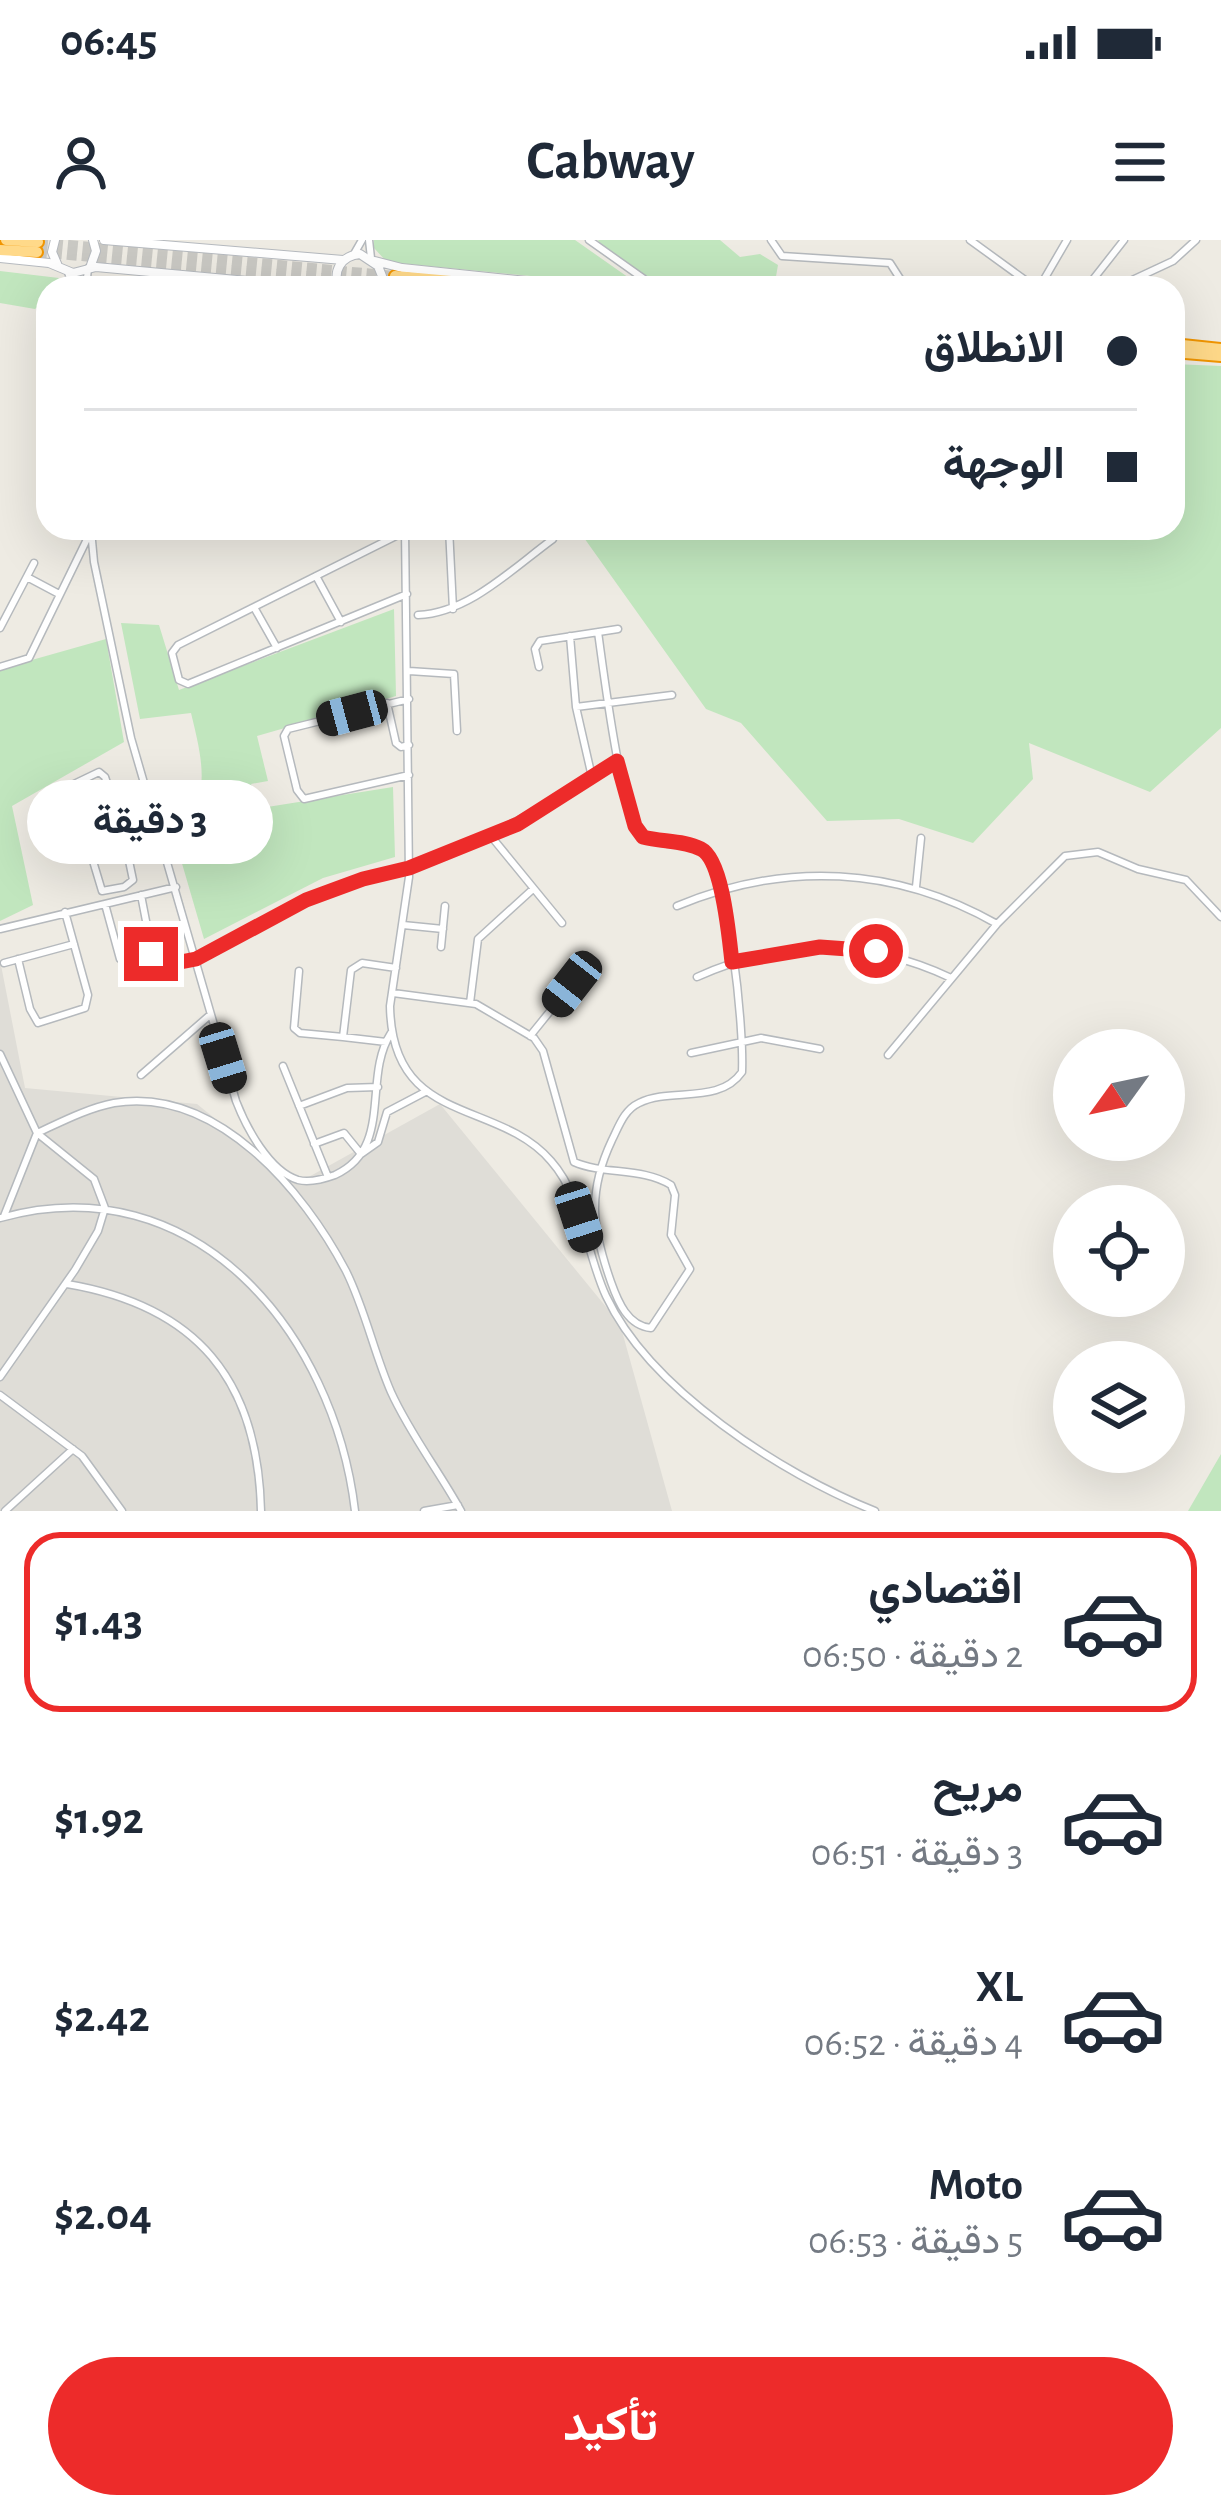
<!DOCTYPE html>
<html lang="ar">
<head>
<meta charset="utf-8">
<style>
	:root { --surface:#fff; --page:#f2f2f3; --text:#1f2937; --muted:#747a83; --line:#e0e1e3; --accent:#ed2b2a }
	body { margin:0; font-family:"Alegreya Sans",Vazirmatn,sans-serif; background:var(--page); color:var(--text); direction:rtl; height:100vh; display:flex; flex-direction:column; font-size:45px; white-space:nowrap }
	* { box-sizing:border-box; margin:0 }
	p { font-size:39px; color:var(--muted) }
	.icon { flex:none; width:66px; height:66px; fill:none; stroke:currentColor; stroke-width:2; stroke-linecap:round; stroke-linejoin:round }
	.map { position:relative; height:1271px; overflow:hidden; direction:ltr }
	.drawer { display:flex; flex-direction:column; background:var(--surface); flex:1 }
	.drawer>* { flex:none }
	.top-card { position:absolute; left:36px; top:36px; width:1149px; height:264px; border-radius:36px; box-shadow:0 12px 48px #0002; direction:rtl; display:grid; align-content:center; height:264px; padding:0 48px; background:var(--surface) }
	.needle { width:78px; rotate:237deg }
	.fabs { position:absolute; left:1053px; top:789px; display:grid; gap:24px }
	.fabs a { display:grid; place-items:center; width:132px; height:132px; border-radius:50%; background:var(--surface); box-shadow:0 12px 48px #0002; font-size:60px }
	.end { position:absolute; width:54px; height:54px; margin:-27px; border:15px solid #ed2b2a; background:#fff; box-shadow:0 0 0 6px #fff }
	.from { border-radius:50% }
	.bubble { position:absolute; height:84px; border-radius:42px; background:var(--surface); box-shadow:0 12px 48px #0002; font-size:39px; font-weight:700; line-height:84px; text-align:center; direction:rtl }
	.car { position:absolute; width:36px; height:72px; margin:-36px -18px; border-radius:15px; box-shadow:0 0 9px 3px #0007; background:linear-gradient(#222 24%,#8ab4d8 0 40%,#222 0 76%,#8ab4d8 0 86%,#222 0) }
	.top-card b { display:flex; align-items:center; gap:42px; height:114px; font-size:45px }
	.top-card b+b { border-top:3px solid var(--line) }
	.top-card i { width:30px; height:30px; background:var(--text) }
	ul { padding:21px 0 0; list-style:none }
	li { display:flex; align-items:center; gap:36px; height:180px; margin:0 24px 18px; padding:0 24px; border:6px solid transparent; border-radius:36px }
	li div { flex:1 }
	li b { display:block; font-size:45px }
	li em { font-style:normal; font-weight:700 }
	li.selected { border-color:var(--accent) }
	li>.icon { width:108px; height:108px; stroke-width:1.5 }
	.cta { display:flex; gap:24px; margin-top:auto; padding:24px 48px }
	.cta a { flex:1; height:138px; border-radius:72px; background:var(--accent); color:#fff; font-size:48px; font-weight:700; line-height:138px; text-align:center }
	.status { display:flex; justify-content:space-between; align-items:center; height:84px; padding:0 60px; background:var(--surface); direction:ltr }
	.status svg { height:33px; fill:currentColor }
	header { display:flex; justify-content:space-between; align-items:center; height:156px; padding:0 48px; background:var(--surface); font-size:54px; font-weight:700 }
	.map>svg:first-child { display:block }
</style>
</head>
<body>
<div class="status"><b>06:45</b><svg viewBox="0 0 49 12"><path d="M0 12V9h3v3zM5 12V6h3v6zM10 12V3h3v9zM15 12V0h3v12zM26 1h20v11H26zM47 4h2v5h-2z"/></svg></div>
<header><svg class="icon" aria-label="menu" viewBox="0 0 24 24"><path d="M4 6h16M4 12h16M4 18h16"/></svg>Cabway<svg class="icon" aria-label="person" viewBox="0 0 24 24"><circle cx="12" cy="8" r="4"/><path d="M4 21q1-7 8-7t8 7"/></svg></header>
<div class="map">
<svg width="1221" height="1271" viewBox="0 0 1221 1271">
	<rect width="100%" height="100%" fill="#eeebe3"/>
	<path fill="#dfddd7" d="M0,720L25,848L197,864L296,944L440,864L620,1084L672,1271H0Z"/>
	<path fill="#c1e6be" d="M374,0H575L642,47L387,22L373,7Z
		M598,0H720L740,17L760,14L778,25L774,48L671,47L608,18Z
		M0,31L59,38L55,48H48V58L35,69L0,63Z
		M1173,124L1221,126V488L1150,552L1029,503L1033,539L973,603L899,579L827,581L741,483L706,469L577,288H1173Z
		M394,369L396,456L257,496L268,541L251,544L261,568L393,547L395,617L323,638L204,699L174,596C214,561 202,519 191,473L140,479L121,383L159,385L179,450Z
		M106,399L124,502L12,566L33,665L0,681V429Z
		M1221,1214V1271H1188Z"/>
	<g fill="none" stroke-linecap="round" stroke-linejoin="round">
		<path stroke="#c9c8c3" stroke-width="10" stroke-dasharray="10 5" stroke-linecap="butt" d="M38,2L395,36
			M37,12L394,45"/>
		<g stroke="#b5b9bd" stroke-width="9">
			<path id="street" d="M369,0L371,18
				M589,0L644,39
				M771,0L782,16L890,23L906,48
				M970,0L1036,48
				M354,14L362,0
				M68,32L73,48
				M1091,42L1124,0
				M86,48L88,28
				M1039,48L1067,0
				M1085,48L1128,42L1173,21L1196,0
				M47,184H48
				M405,288L409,637L390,766C392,887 497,858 551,921C583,957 586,1013 606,1056C650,1150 782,1234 875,1271
				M449,288L453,369
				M91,290L94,322L131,498L236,861C246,887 269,931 298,940C310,943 324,939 335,935C394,908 362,838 391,793
				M316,336L341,382
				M27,337L59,354
				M407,354L188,444L179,440L172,413L178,405L412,288
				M255,369L277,408
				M418,375C469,373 513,328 553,299V288
				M0,388L34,323
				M570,396L576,467L592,537
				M0,427L29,418L91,291
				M539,427L535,409L540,401L618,389
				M409,431L454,434L457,491
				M409,459L288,489L284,496L297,550L304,559L409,535
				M387,463L396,503L401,507L409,505
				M576,467L672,455
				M154,576L121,585L105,537L99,532L74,544L72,551L102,651L124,647L133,640L123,592L156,582
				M490,595L562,683
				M916,647L921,598
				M105,664L120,719L125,722L152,712L141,655
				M677,666C785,621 895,626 997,684
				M403,685L443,689
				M0,689L176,647
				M441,707L445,666
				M152,712L170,724C203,724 267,677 301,662C338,645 377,639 415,626C492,599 550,564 617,521
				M18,719L30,769L38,783L85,768L88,755L65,672
				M4,723L74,704
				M299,731L294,788L300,793L343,797
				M697,737C780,699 867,698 951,738
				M393,753L476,764L534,798L543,811L574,922C604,935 642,927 671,945L675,955L671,995L690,1029L651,1088C628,1086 618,1062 611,1042C592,988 587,953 612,900C619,886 624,870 639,863C671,847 719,865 742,832C744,789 730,640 703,609C685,603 654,607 640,594C621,575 603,427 598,392
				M470,763L478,699L533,649
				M530,796L572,744
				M386,802L343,797L351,730L362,723L396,728
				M691,813L761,798L820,809
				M0,814L37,893L4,976
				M888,815L997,684L1065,616L1098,612L1138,629L1186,640L1221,677
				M283,826L328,937
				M141,835L210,775
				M299,866L347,848L378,847
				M314,904L344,893L361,914L378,902L387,872L427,851
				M0,978C195,923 334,1093 355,1271
				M67,1044C197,1066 258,1140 261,1271
				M0,1137L75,1030L98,991L105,968L94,939L37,893C61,882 88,868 114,863C217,846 304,951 346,1031C365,1069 374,1113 391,1152C410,1194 439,1231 461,1271
				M0,1155L82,1216L122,1271
				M5,1271L73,1209
				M424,1271L458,1265"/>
		</g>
		<g stroke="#b6babf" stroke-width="10">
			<path id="secondary" d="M55,0L52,12L58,26
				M104,0L343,20
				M0,18L49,23L73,33L96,27L325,48
				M375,21L402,28L593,48
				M91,25L96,11L93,0
				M339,48C332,31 341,16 360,14L378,26L382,36L379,48"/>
		</g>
		<g stroke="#f19500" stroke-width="14">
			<path id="highway" d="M6,0L38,2
				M0,10L37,12
				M395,36L528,48
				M394,45L427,48
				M1173,104L1221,109
				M1173,112L1221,116"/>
		</g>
		<use href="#street" stroke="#fff" stroke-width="6"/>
		<use href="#secondary" stroke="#fff" stroke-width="8"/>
		<use href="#highway" stroke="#ffd989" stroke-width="10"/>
	</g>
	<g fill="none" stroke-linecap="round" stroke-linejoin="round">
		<path stroke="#ed2b2a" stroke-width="15" d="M151,714L170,724L196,719L306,660L363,639L409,628L518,584L617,521L635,586L643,597C661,602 684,600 701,609C723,620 729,698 732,722L820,707L876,711"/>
	</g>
</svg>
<div class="fabs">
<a><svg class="needle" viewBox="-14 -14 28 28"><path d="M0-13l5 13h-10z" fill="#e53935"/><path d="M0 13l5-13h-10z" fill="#747a83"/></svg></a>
<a><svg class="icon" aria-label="locate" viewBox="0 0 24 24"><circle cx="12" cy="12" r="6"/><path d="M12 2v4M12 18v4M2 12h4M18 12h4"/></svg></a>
<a><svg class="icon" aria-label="layers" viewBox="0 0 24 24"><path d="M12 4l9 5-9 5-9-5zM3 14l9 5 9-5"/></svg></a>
</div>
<i class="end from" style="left:876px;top:711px"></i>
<i class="end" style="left:151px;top:714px"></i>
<div class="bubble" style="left:27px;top:540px;width:246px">3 دقيقة</div>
<i class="car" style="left:352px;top:473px;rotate:255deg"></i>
<i class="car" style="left:572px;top:744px;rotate:218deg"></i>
<i class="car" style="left:223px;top:818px;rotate:163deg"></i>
<i class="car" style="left:579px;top:977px;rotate:162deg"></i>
<div class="top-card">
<b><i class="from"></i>الانطلاق</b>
<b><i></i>الوجهة</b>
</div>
</div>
<section class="drawer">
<ul>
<li class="selected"><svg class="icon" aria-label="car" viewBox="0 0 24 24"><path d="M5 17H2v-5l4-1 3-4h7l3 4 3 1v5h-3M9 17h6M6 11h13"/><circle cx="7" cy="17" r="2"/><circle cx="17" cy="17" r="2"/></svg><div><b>اقتصادي</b><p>2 دقيقة · 06:50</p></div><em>$1.43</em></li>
<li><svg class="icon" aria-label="car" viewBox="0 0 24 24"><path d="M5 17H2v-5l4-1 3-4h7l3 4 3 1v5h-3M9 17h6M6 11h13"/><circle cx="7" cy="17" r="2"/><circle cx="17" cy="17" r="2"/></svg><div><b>مريح</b><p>3 دقيقة · 06:51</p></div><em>$1.92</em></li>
<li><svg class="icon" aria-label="car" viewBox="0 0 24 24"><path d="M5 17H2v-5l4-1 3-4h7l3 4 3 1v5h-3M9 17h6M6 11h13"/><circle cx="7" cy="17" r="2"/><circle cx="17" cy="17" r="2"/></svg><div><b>XL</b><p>4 دقيقة · 06:52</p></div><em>$2.42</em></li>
<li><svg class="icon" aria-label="car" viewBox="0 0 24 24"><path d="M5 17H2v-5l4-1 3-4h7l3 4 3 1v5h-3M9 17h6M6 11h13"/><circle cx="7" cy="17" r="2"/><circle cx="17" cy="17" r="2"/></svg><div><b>Moto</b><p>5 دقيقة · 06:53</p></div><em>$2.04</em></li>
</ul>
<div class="cta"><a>تأكيد</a></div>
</section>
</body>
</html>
